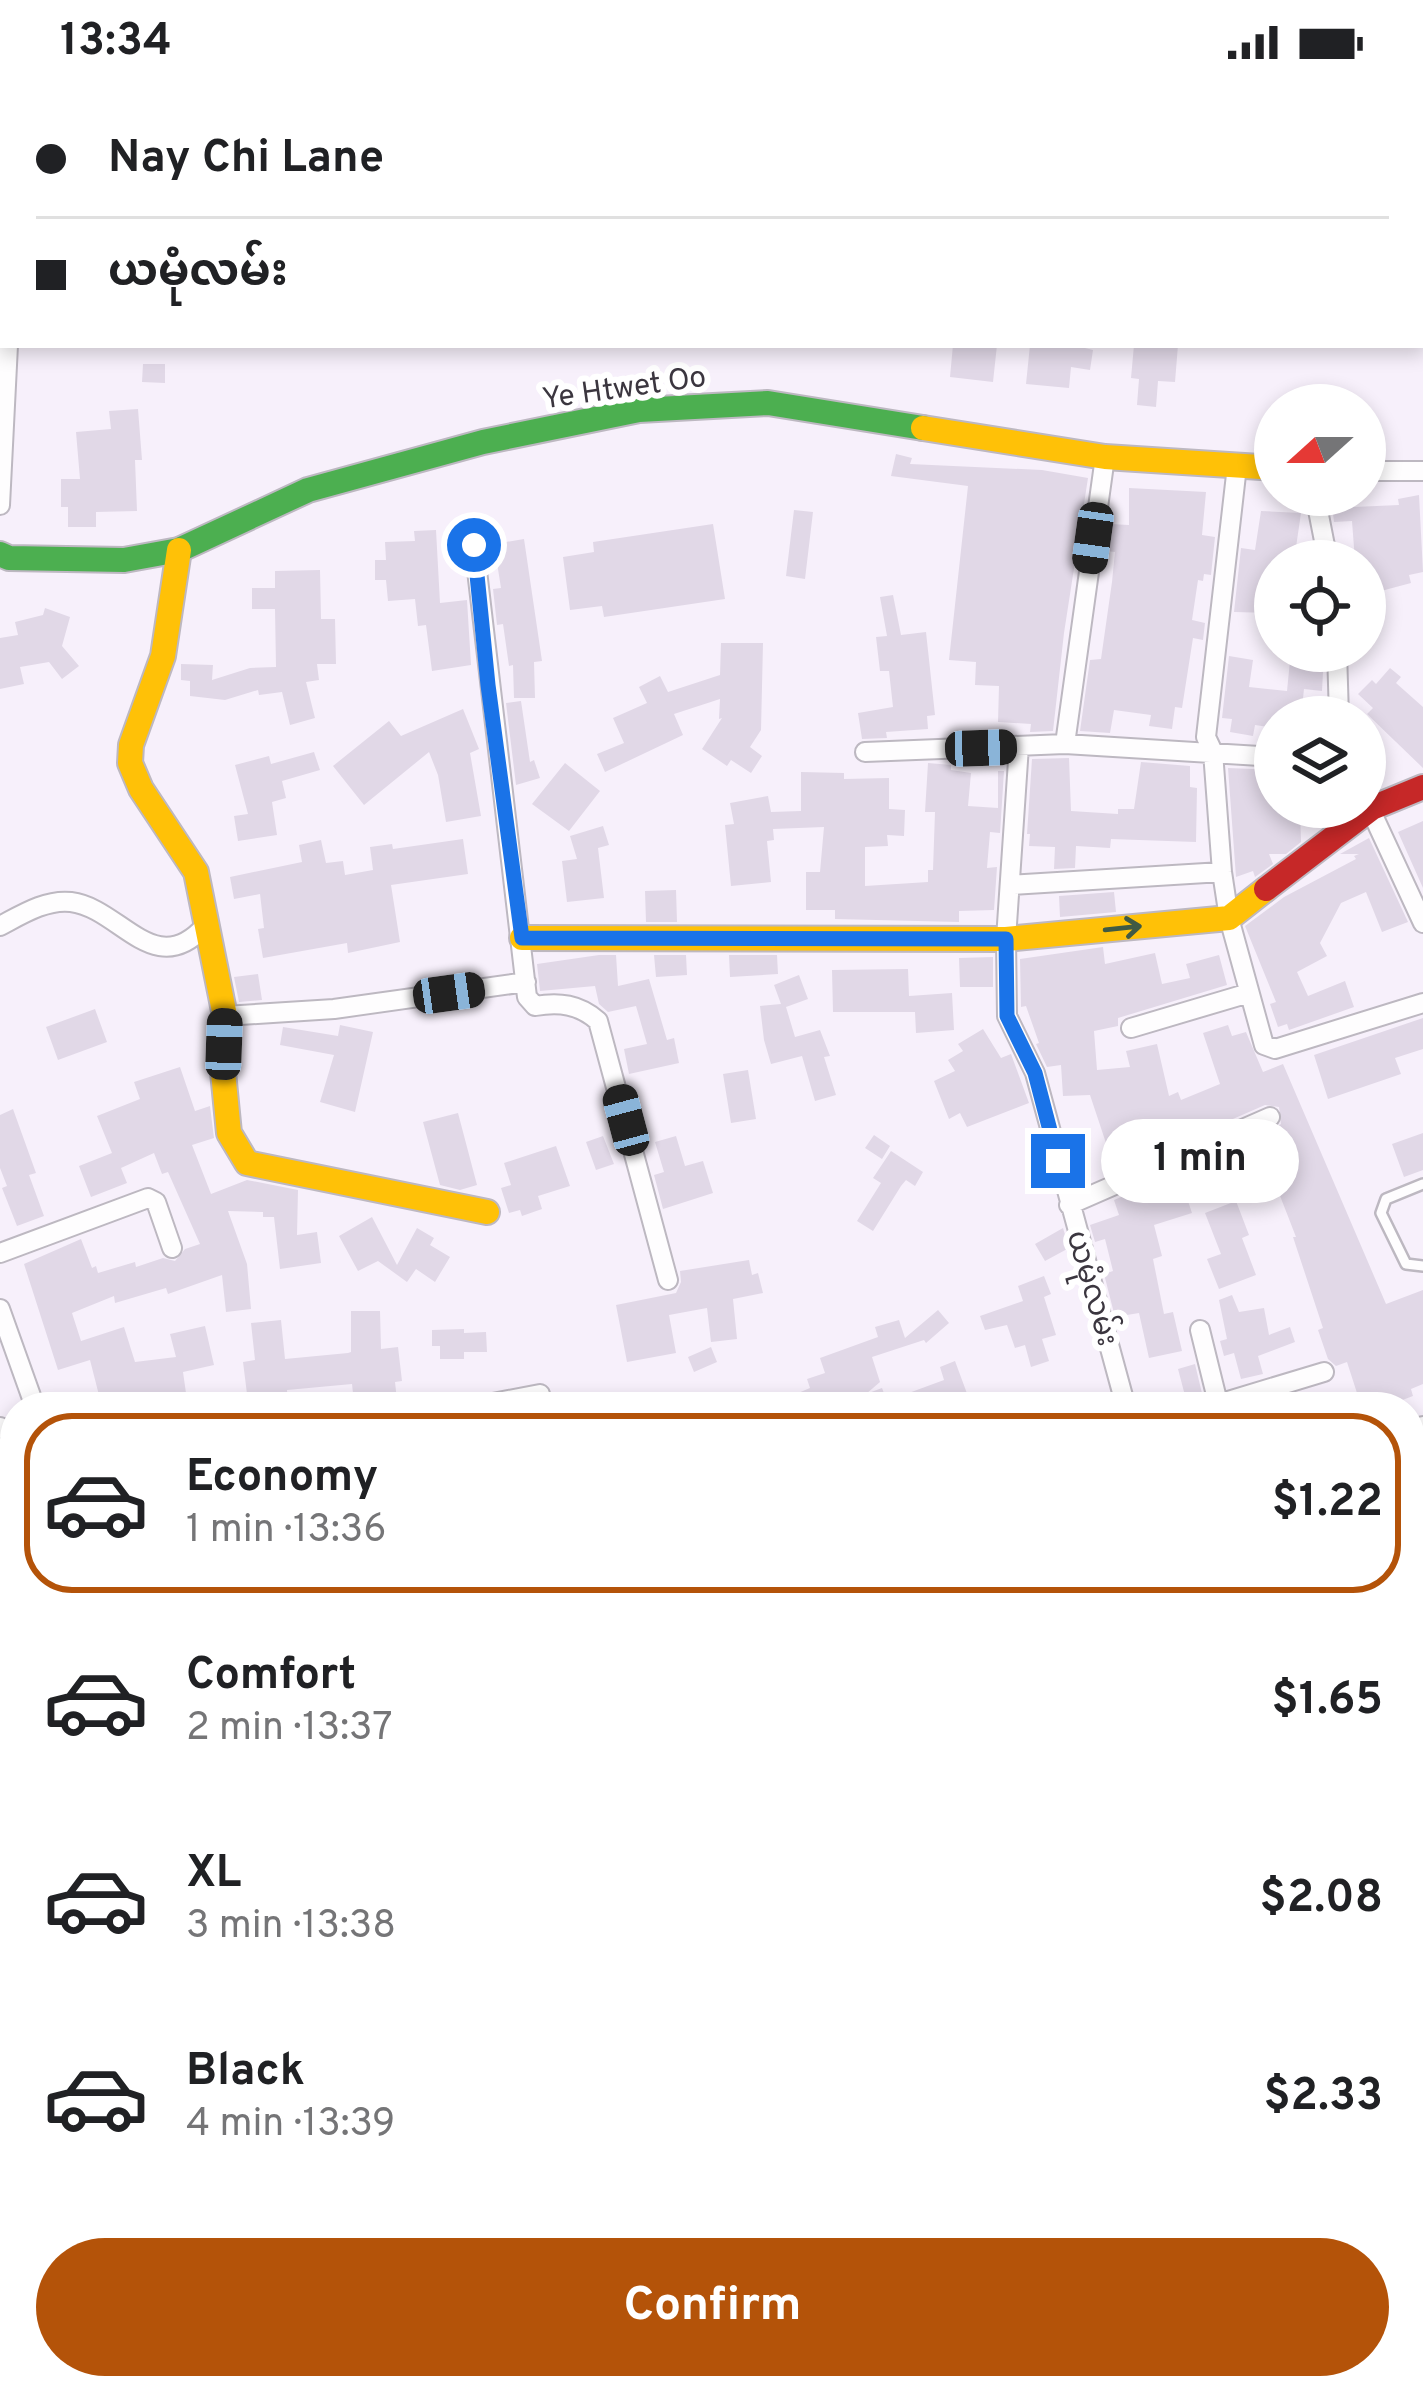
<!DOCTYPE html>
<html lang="en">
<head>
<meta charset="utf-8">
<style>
	:root { --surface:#fff; --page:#f2f2f2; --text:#202124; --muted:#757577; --line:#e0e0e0; --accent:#b45309 }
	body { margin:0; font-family:Overpass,"Noto Sans Myanmar",sans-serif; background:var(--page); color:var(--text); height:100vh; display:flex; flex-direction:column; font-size:45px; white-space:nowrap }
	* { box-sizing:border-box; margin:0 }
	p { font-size:39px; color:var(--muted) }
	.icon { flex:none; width:66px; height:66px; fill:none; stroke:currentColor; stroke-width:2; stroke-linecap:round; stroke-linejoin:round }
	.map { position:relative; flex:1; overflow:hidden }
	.side { position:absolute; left:0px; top:1308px; width:1425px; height:1008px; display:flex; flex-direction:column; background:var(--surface); border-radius:48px 48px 0 0; box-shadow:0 6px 18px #0003 }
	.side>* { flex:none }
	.banner { position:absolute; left:0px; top:0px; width:1425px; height:264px; box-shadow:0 6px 18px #0003; display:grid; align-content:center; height:264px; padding:0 36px; background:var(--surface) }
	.needle { width:78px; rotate:249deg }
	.buttons { position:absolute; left:1254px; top:300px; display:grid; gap:24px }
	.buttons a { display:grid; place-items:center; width:132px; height:132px; border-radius:50%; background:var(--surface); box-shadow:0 6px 18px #0003; font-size:60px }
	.end { position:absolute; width:54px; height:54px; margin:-27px; border:15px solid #1a73e8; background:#fff; box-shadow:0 0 0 6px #fff }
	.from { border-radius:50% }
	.bubble { position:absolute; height:84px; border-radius:42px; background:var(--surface); box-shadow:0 6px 18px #0003; font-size:39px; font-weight:700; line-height:84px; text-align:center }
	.car { position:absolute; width:36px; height:72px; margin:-36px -18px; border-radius:15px; box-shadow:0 0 9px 3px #0007; background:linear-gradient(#222 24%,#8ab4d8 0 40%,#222 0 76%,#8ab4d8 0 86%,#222 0) }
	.banner b { display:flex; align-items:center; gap:42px; height:114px; font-size:45px }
	.banner b+b { border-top:3px solid var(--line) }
	.banner i { width:30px; height:30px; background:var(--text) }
	ul { padding:21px 0 0; list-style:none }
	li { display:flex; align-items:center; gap:36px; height:180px; margin:0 24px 18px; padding:0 12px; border:6px solid transparent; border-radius:48px }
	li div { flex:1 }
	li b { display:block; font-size:45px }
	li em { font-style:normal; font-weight:700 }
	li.on { border-color:var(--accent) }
	li>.icon { width:108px; height:108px; stroke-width:1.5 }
	.cta { display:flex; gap:24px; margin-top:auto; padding:24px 36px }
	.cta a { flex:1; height:138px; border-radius:72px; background:var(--accent); color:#fff; font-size:48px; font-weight:700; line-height:138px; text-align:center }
	.status { display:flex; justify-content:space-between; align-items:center; height:84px; padding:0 60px; background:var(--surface); direction:ltr }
	.status svg { height:33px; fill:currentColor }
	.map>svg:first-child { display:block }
</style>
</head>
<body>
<div class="status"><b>13:34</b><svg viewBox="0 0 49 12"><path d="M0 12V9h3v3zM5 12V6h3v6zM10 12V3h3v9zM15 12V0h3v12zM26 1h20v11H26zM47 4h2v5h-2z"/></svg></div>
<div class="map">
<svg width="1423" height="2316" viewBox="0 0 1423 2316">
	<rect width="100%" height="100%" fill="#f7f0fb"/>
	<path fill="#e1d8e7" d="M953,261H997L993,298L950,293Z
		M1030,261H1073L1093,266L1090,286L1071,283L1069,304L1026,300Z
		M1134,261H1178L1175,298L1158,297L1156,323L1137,321L1139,295L1131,294Z
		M143,280H165V299L142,298Z
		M138,325L142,376H135L137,427L96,428V443H68V423H61V395H80L76,348L111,345L109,327Z
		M896,370L912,374L910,380L1042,386L1088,394L1064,549L1053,647L1030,648L1031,640L998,638L999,602L975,601L976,578L949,576L968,402L891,392Z
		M1129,404L1206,408L1202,451L1215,453L1211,491L1204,490L1203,497L1198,496L1192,536L1205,539L1203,556L1193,554L1182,624L1175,623L1172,645L1149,642L1151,631L1114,626L1110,649L1080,647L1090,576L1101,575L1112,498L1115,468L1106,467L1109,440L1129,441Z
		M1331,411H1354V423L1399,421L1398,415L1419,411L1423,488L1409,491L1411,499L1381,507L1382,514L1365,515V477H1355L1352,437L1334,438Z
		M794,426L813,428L805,495L786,492Z
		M1261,427L1301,429L1294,477H1275L1273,529L1234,528L1241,464L1255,466Z
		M713,440L725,515L604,533L602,522L570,526L563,473L594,468L593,458Z
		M436,446L440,519L467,516L471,581L432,587L426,541L418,542L415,515L388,517L386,496H375V476H386L385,458L415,457L414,447Z
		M524,455L542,577L534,578L535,614H514L513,581L509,582L503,540L497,541L493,505L501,504L494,460Z
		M320,486L321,535H335L336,580H317L319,596L306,598L315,634L290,641L282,608L259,611L258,606L225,616L190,612V597L181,596V580L213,581L212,596L250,584L276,583L275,525H252V504H275V487Z
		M893,511L901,551L926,548L935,631L927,632L928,645L886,648L887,654L862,655L858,629L893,623L889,587H880L876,553L887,552L880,513Z
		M45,524L70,533L62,562L79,582L62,595L49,578L20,583L24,600L0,605V554L18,551L15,538L43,531Z
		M721,559H763L761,646L750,663L762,672L751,689L731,676L727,682L702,665L722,634L719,635L720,615L674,630L683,651L605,688L597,670L624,659L613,634L647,619L639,603L660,592L668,608L720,591Z
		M1291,567L1324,569L1322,607L1304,605L1301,633H1275V644L1255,641L1253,652L1230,648L1232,635L1222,634L1229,572L1253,576L1249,603L1287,607Z
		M1390,584L1401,593L1396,599L1423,623V684L1367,630L1373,624L1358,610L1372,596L1376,600Z
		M521,617L530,678L534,676L540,694L516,701L506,619Z
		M463,625L479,665L470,669L481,732L446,738L438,691L429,668L364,721L333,682L389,637L401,652Z
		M314,668L320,686L282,697L286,714L272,718L277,751L238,757L234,732L248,730L235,681L269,672L271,680Z
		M1069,674L1071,727L1118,730V725H1134L1141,678L1190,682V703L1197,704L1196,758L1111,755L1110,764L1076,762L1075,784L1054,785L1055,763L1029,762L1030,750H1027L1032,675Z
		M565,679L600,707L569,747L532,720Z
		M928,679L951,681V686L971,689L968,722L998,724V687H1004L1000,749L990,748L987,784L997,783L994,826L959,827V838L835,835V826H806V788H820L824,743L773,745L774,756L767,757L771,798L731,802L725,741L734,740L730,719L768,712L771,728L801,727V688L844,689V695L889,694V725L905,726L904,752L887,751L888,762L865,763V802L928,798V786H933L935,728H925Z
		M1228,684L1275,686V723H1300L1301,758L1286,770H1269L1273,780L1255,793L1253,787L1236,793Z
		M1312,723H1346L1325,740Z
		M1423,737V804L1398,748Z
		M603,742L609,761L598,764L604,814L567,818L562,777L577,775L570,752Z
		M1369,754L1408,838L1382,848L1366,808L1341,819L1320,859L1327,872L1297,888L1308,912L1345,897L1354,923L1289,946L1287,940L1278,943L1270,920L1276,918L1245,842L1284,813L1356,775L1354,772L1359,770H1340Z
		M463,755L468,790L391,801L400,858L348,869L347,859L263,874L258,845L264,844L260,810L234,815L230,793L302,778L299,761L321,756L326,779L343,777L345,791L373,786L370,763L392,760L393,765Z
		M676,806L677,838H646L645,807Z
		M1114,808L1116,828L1060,833L1059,812Z
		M1103,863L1105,880L1155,869L1162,900L1190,894L1186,880L1219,871L1227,901L1118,934V942L1094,947L1097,986L1130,983L1126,967L1157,960L1169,1012L1178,1008L1181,1016L1220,1000L1203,949L1228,941L1232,952L1246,948L1263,988L1283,980L1386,1220L1423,1206V1300L1411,1305L1413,1312L1384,1323H1324L1357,1309L1347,1278L1336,1282L1328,1275L1318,1246L1323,1244L1293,1153H1296L1265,1073L1270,1071L1262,1051L1281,1040L1279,1023L1265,1021L1125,1082L1116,1059L1107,1062L1090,1011L1063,1012L1061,981L1047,983L1036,960L1039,959L1026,922L1021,923L1020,875Z
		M599,871H616L618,902L649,895L667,956L674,954L679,979L629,990L624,965L647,960L636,922L608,928L599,920L595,902L540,907L537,880Z
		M654,871H686L687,891L656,893Z
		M729,871H777L778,890L730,893Z
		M993,873V903H960L959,874Z
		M908,885L909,912L952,909L954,946L916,949L915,928H833L832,886Z
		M258,890L262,916L239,918L234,893Z
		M799,891L808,915L786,923L795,953L820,946L830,972L824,973L836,1011L815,1017L802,972L771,980L764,956L760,922L781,920L774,901Z
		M95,925L107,958L58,976L46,943Z
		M1423,934V965L1395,974L1401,990L1328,1015L1314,971Z
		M340,941L373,948L355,1028L320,1018L334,971L280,961L283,943L338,952Z
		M983,945L1001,974L1011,970L1029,1019L967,1043L960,1029L949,1035L934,997L955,987L948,976L963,967L958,960Z
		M180,983L195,1027L210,1022L214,1054L192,1061L211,1110L247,1096L298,1106L297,1151L317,1148L321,1179L280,1185L274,1133H263V1128L228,1127L247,1180L251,1225L226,1228L222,1191L168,1210L166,1204L115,1219L114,1212L72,1229L81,1257L124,1243L135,1278L176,1273L170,1250L205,1242L214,1281L183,1288L188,1323H102L90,1276L58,1286L24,1180L81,1155L92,1184L96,1182L98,1189L135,1178L136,1183L163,1174L175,1177L185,1165L200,1160L168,1088L162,1090L154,1069L121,1084L127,1099L91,1113L79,1082L112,1069L97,1032L140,1015L134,998Z
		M748,986L756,1035L731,1039L723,990Z
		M13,1025L36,1089L29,1091L44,1132L17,1142L2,1104L7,1102L0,1084V1031Z
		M458,1029L477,1101L460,1106L440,1101L423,1038Z
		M1423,1049V1086L1404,1093L1392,1060Z
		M874,1051L890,1062L882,1075L865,1064Z
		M603,1052L614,1080L596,1086L586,1058Z
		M676,1052L685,1082L703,1077L713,1109L663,1125L654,1091L664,1088L655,1058Z
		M556,1062L570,1102L538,1112L542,1125L522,1132L520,1126L509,1129L501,1104L511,1101L504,1079Z
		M891,1067L923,1088L915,1102L906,1096L901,1102L873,1147L857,1137L881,1099L873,1094Z
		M1163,1095L1166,1101L1181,1096L1192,1129L1154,1141L1162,1172L1153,1175L1164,1230L1173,1228L1182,1267L1149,1274L1139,1229L1115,1233L1104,1190L1113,1187L1105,1155L1095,1158L1090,1141L1119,1131L1114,1116Z
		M1236,1117L1249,1151L1242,1154L1256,1191L1219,1205L1207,1175L1221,1170L1205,1129Z
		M372,1133L397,1181L417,1144L434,1154L430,1161L450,1173L435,1198L416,1185L407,1198L378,1177L358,1187L339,1152Z
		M1063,1144L1069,1164L1045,1177L1035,1160Z
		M749,1176L752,1191L758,1189L763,1209L733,1215L737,1255L711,1258L707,1224L669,1231L676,1269L627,1278L616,1221L676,1209L681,1198L680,1187Z
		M1044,1192L1051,1210L1044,1213L1056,1251L1042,1255L1049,1277L1031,1283L1025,1261L1015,1264L1007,1241L985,1246L980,1232L1023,1217L1018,1202Z
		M1232,1211L1239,1228L1264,1224L1269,1251L1290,1243L1295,1258L1258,1272L1263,1290L1241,1295L1234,1269L1224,1272L1220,1257L1227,1255L1219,1216Z
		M938,1226L949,1239L926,1259L924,1256L872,1273L880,1298L866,1310L882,1304L887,1317L944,1296L940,1283L955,1277L972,1323H765L810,1304L807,1295L825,1289L820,1274L878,1253L875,1243L899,1236L905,1254Z
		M351,1227H380L381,1265L398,1263L402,1297L395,1298L397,1316L354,1318L352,1300L287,1306L288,1323H269L268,1308L247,1310L243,1278L255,1276L251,1239L281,1236L285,1275L348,1269L351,1268Z
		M464,1245V1249L486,1248L487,1268H464V1275H440V1262H432V1246Z
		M711,1263L717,1278L694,1288L688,1273Z
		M1195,1280L1205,1322V1323H1188L1178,1285Z
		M15,1417V1492H13L0,1456V1422Z
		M15,1779V1818L0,1824V1783Z
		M15,1917V1948L2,1953L15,1988V2022L0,2028V1922Z
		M15,2112V2179H11L0,2151V2117Z
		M198,2301H246L252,2316H204Z
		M293,2301H368L373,2316H297Z
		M416,2301H433L437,2312L380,2316Z
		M585,2301H627L632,2316H550Z
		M679,2301H804V2302L768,2316H659L657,2309Z
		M894,2301H982L988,2316H899Z
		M1233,2301H1423V2316H1197Z"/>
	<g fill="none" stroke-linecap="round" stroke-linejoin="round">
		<g stroke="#bdb8c1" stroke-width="14">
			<path id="lane" d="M1423,1100L1386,1115L1381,1129L1406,1180L1423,1182
				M644,2301L650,2316"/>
		</g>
		<g stroke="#bdb8c1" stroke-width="22">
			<path id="street" d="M0,186L3,187
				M1237,382L1206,653L1213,668L1222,788L1229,834L1264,961L1275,965L1423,919
				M1365,387H1423
				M1315,411L1328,477
				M0,421L8,261
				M474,461L527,913L535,922C559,918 579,920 598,937L668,1196
				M1337,567L1339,633
				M1065,660L1105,373
				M1019,662L1006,855L1007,932L1035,989L1126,1323
				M865,668L1065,660L1275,673
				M1365,714L1423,839
				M1010,801L1222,788
				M0,842C21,831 46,815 71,818C120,824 154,897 204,843
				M225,932L334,925L526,898
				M1131,944L1249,909
				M1069,1121L1270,1033
				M0,1169L148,1114L156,1118L172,1164
				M0,1225L35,1323
				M1200,1246L1219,1323
				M1218,1320L1324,1288
				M472,1323L540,1310
				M0,1343L15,1350
				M1410,1346L1423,1342
				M1410,1374L1423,1370
				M0,1562L15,1571
				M0,1670L15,1664
				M1410,1685L1423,1728
				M0,1877L15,1871
				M1410,1976L1423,1971
				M1410,2184L1423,2180
				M0,2198L15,2192
				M0,2299L6,2316
				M279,2301L284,2316
				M854,2301L859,2316
				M491,2316L529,2301
				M1057,2316L1097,2301"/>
		</g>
		<g stroke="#bdb8c1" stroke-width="28">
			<path id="fast" d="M0,470L9,474L124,476L179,466L308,406L483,358L639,326L768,319L923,344"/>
		</g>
		<g stroke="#bdb8c1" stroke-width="28">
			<path id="slow" d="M923,344L1105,373L1275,384
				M179,466L163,572L131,661L130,679L141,705L196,788L225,932L223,988L229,1049L247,1079L487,1128
				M522,854L1006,855L1229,834L1266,805"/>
		</g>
		<g stroke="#bdb8c1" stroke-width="28">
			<path id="jam" d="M1266,805L1372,724L1423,703"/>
		</g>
		<use href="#lane" stroke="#fefdfe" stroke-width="9"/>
		<use href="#street" stroke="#fefdfe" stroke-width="18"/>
		<use href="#fast" stroke="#4caf50" stroke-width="24"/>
		<use href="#slow" stroke="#ffc107" stroke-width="24"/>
		<use href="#jam" stroke="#c62828" stroke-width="24"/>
		<g stroke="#d8d6d8" stroke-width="10">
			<path id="rail" d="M1061,0L1066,3
				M26,3L36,0
				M0,11L3,10
				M1422,207H1423"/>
		</g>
		<use href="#rail" stroke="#fff" stroke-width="6" stroke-dasharray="18" stroke-linecap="butt"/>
	</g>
	<defs><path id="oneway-shaft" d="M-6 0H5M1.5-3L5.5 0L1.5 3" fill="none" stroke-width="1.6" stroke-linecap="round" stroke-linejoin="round" transform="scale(3)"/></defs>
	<use stroke="#405a44" href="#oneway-shaft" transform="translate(1123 844) rotate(-6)"/>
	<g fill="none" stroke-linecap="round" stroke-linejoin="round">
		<path stroke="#1a73e8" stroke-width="15" d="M474,461L488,601L522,854L1006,855L1007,932L1035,989L1058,1077"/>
	</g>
	<g text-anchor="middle" stroke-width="12" stroke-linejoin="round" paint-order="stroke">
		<g font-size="30" fill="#3b363f" stroke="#fff">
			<text transform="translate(624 303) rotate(-8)" y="10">Ye Htwet Oo</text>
			<text transform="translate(1093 1204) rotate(74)" y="10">ယမုံလမ်း</text>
		</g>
	</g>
</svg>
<div class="buttons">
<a><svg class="needle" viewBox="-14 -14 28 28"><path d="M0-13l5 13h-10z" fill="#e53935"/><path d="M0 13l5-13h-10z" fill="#757577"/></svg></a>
<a><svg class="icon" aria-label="locate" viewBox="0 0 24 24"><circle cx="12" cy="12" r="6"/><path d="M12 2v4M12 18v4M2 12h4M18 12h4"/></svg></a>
<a><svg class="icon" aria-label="layers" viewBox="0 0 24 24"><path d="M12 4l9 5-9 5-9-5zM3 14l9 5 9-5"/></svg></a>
</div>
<i class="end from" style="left:474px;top:461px"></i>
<i class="end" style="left:1058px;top:1077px"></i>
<div class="bubble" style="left:1101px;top:1035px;width:198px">1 min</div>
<i class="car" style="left:1093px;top:454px;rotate:188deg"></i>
<i class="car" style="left:981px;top:664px;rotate:88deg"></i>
<i class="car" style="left:449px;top:909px;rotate:82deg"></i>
<i class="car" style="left:224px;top:960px;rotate:2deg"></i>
<i class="car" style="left:626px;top:1036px;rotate:345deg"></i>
<div class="banner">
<b><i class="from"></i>Nay Chi Lane</b>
<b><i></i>ယမုံလမ်း</b>
</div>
<section class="side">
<ul>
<li class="on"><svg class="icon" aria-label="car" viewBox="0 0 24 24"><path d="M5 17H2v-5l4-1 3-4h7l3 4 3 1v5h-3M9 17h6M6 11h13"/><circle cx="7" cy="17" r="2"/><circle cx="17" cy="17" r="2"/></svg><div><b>Economy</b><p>1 min · 13:36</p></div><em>$1.22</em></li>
<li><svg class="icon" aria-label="car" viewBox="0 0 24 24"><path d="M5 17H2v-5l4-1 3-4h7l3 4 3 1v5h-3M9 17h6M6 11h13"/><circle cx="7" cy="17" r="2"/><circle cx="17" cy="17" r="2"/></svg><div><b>Comfort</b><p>2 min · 13:37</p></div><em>$1.65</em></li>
<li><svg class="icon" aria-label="car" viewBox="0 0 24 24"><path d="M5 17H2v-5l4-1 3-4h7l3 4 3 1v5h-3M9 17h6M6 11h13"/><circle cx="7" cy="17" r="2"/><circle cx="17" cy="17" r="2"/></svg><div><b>XL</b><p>3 min · 13:38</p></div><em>$2.08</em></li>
<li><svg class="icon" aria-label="car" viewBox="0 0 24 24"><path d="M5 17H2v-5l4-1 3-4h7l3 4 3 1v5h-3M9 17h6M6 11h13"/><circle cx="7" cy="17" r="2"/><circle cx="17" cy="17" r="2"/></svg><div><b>Black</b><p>4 min · 13:39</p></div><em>$2.33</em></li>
</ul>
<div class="cta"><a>Confirm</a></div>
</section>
</div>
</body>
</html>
